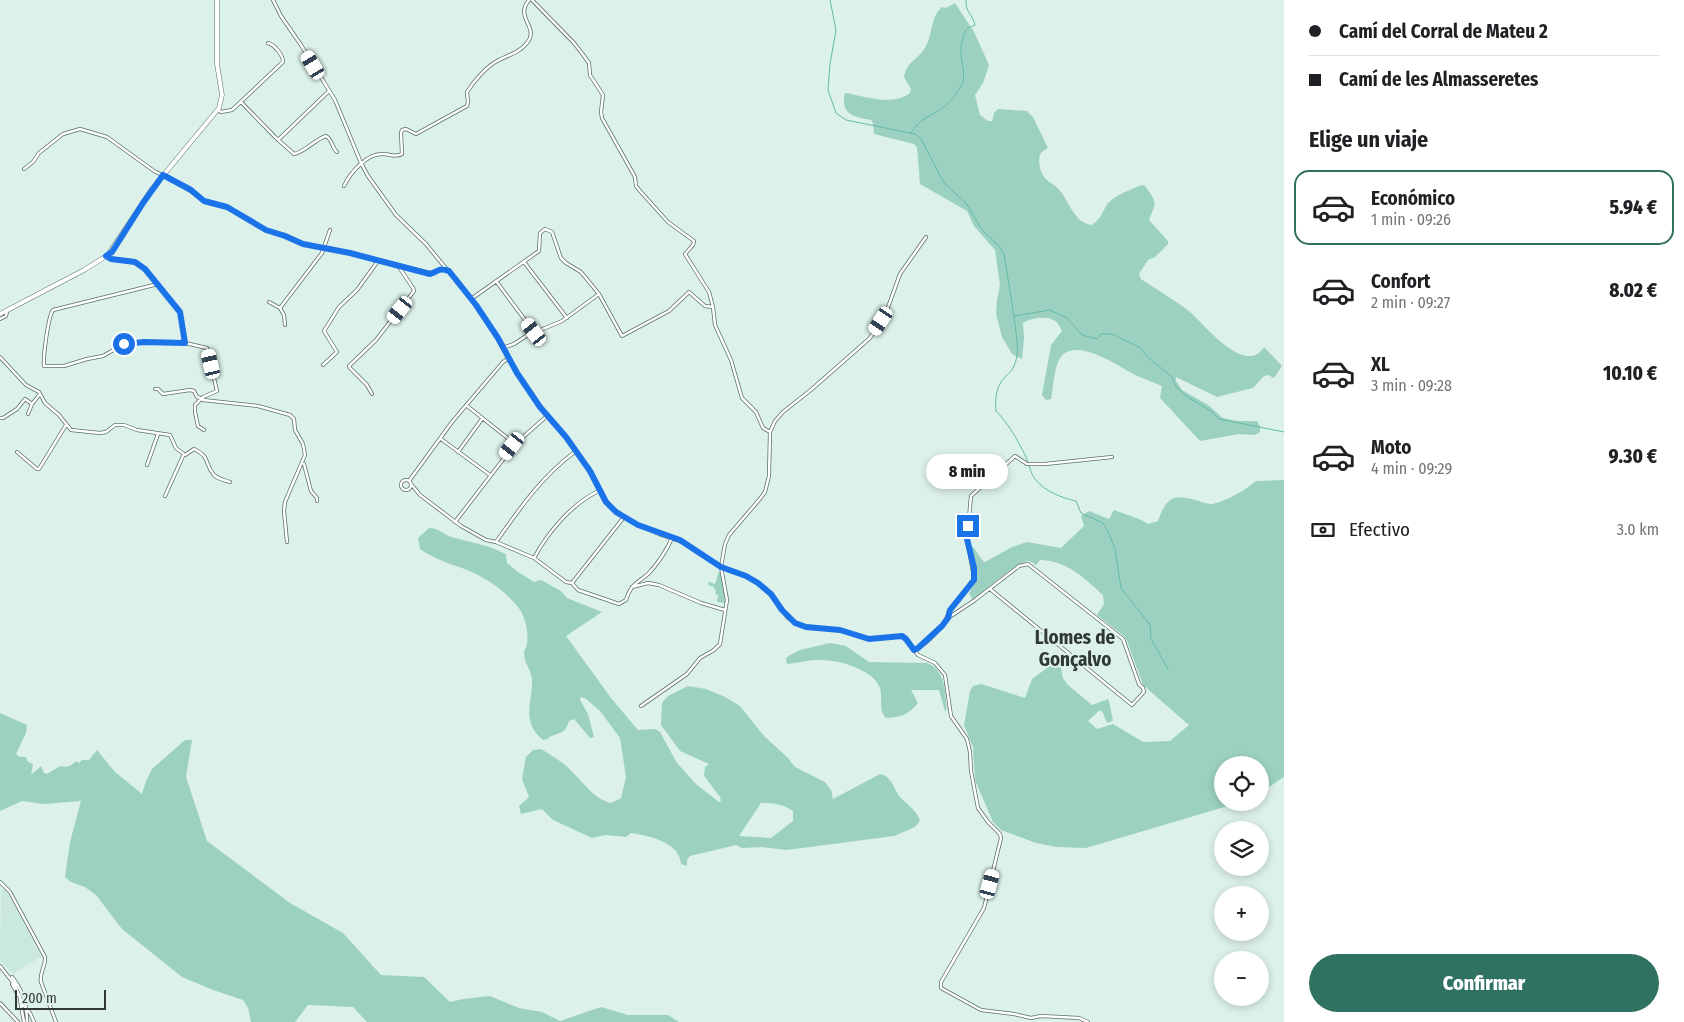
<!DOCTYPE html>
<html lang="es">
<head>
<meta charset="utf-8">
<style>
	:root { --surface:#fff; --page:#f2f2f2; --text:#202124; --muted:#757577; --line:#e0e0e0; --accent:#307262 }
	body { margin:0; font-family:"Fira Sans Condensed",sans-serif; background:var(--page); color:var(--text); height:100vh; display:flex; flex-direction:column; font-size:19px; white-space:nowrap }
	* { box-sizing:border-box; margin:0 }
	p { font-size:16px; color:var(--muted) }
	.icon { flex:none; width:28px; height:28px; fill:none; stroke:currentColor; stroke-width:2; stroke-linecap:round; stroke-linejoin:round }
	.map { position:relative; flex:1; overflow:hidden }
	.sheet { display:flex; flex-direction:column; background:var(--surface); width:400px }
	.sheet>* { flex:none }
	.hud { display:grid; align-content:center; height:110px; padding:0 25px; background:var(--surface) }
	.controls { position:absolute; left:1214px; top:756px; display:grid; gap:10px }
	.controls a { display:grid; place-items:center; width:55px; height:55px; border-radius:50%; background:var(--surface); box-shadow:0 2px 8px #0003; font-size:25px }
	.scale { position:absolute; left:15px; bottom:12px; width:91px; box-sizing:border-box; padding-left:5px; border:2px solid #303835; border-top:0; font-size:14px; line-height:18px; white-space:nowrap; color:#303835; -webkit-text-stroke:4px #dcf1ea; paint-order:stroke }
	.end { position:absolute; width:22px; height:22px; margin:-11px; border:6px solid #1a73e8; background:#fff; box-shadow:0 0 0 2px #fff }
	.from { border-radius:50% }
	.bubble { position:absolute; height:35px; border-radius:18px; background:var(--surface); box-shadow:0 2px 8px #0003; font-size:16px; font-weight:800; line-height:35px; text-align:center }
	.car { position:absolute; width:15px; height:30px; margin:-15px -8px; border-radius:6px; box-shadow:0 0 4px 1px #0007; background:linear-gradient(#fff 24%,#345 0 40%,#fff 0 76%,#345 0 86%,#fff 0) }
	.hud b { display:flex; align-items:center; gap:18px; height:48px; font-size:19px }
	.hud b+b { border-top:1px solid var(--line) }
	.hud i { width:12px; height:12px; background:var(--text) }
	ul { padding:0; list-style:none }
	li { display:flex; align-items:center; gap:15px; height:75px; margin:0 10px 8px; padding:0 15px; border:2px solid transparent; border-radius:15px }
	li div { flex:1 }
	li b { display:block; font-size:19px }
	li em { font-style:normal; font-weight:800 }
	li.current { border-color:var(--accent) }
	li>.icon { width:45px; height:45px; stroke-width:1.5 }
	h2 { padding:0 25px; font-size:22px; line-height:60px }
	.pay { display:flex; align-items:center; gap:12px; height:55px; padding:0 25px; font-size:19px }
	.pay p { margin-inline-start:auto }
	.primary-button { display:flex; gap:10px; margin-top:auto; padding:10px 25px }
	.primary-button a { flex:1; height:58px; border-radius:30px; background:var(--accent); color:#fff; font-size:20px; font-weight:800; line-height:58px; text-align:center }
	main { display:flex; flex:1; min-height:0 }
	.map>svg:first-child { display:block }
</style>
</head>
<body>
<main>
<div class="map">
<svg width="1284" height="1022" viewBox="0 0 1284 1022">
	<rect width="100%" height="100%" fill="#dcf1ea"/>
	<path fill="#cae8df" d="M1,889H5L42,956L13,974L0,961Z"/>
	<path fill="#9cd1c2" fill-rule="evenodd" d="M955,3L974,32L989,65L983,83L975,95L980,115L988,121H992L994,113L998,109L1027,111L1033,117L1048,148C1046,149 1043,151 1041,153C1037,159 1040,174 1046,179C1051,184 1056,185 1061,192C1070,204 1075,223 1092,225C1100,219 1102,214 1106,206C1112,196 1132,189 1142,185L1145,186C1157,203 1157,200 1149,220L1168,241V244L1155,257L1148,260L1139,274L1141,279C1157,290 1175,300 1190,312C1204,324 1245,377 1264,347L1282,366L1274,378L1268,375L1264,376L1253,388L1217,397L1176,377V381L1182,390L1208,405L1223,418L1237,421H1257L1260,426V432L1255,435L1239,434L1200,441L1160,398L1162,386C1152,382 1142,378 1133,374C1116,365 1071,333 1058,362C1054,372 1053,388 1051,399L1046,400L1042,395L1051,345L1062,331C1060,328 1059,323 1055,321C1047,315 1030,318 1023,323L1024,338L1022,359L1012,354L1002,337L996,314L997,300L1000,285L995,250L974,226L967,211L920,184L917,147L914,144L874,134L873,123L871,120C854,117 840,115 845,93C866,96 891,107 910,93L911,89L904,77C907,60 919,60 926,46C933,34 930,17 942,7L946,8Z
		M1284,480V777L1260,793V765H1222V802L1238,803L1086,848L1056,847L1036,843L1001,830L993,822L975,780L973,747L964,725L970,691L973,686L981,684L1025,698L1032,679L1059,659L1063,678L1068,685L1092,705L1108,699L1109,701L1113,721L1107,723L1103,713L1100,710L1088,721L1097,729L1113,724L1143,742L1170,741L1189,725L1143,685L1127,641L1124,636L1097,615L1104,604L1103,595C1083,577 1067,561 1040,560L1036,565C1034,564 1032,562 1029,561C1021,559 981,593 973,600L969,593L977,579L970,545C977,548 978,558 985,562L1012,547L1027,542L1061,548L1084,526L1081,516L1089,511L1109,519L1114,510L1139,519L1148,524L1158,521C1166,499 1172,493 1195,500C1200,501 1206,504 1211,504C1224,503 1247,489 1256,481Z
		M429,528C439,528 443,534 451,537C470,542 488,545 506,554L507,563L518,572L534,582L541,580L561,591L567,598L602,612L566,636L611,698L638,730L655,729L660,732L677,763L697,785L719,802L721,801L720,797L704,776L705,767L709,764L680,751L661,725L662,703L668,696L688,686L706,689L725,697L740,706L764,736L787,757L795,767L825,782L831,790L833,799L880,774C884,775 885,775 888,778C893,783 895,790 899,796C906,804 918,811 920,821L915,827L894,836L810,847L786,850L762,847L742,848L736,845L690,856L687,860V866L681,864C680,842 649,836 631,833L626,837L606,835L592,838L553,820L542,809L521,814L519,806L529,797L522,779L526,757L533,750L541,749C549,754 558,759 565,765C581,778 591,798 611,803L621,798L626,777L620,738L600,711L586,699L581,697L580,700L588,714L594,737L590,738L574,719L569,721C566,731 563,732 554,735C549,736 549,740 543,740C520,721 533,702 532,679C531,670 524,662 524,654C524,649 527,647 527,643C529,633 525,615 518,607C503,589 484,576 462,568C447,563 433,558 420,549L418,538ZM761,803C774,803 783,804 793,811V821L771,838L739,836Z
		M719,571L721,572L725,595V603L717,602L718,595L715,594L716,590L714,589V587L708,585L709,582L715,584Z
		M830,643L846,646L869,662L927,663C946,670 945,693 947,710L945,711L939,690H911L918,703C908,715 901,717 886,718C878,711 883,698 880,688C874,669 836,659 818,660C808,660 797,663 787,664L786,659L788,656L800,650Z
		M0,713L27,725L26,733L16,754L20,757H26L28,762L33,764L31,775L41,766L44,773L47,774L60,766C67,768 71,766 76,761L79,763L82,760H89L97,750L115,772L142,794L146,781L152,769L185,740H192L186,777L207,841L290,903L343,933L381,975L424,977L450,1002L463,999L490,996L519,1008L542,1012L560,1021L601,1007L628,1015H668L679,1022H367L353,1007L308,1005L295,1022H251L248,1008L243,1000L213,990L182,977L122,929L96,895L85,887L71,882L65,877L70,842L81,801L44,804L22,801L0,811Z"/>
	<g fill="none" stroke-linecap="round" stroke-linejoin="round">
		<path stroke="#64bba5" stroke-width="1" d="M830,0L836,30L830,64L828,90L836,113L846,120L915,134L921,139L944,183L966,203L982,230L999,246L1004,254L1014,316L1050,310L1067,318L1082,335L1097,339L1101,334H1112L1139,347L1150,359L1172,377L1176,387L1186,396L1211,411L1219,419L1284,432
			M911,133C922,116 929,118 944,107C950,103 957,93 961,86C969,73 956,56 963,38C964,35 965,30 968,28C970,27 973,26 975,25C973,14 965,13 966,0
			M1014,316C1015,330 1021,352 1014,366C1012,371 1008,374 1004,378C996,387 995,399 996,411C1009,424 1018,441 1026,457C1029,464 1030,472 1035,479C1044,491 1062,498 1076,501L1081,513L1103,523L1108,531L1115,549L1121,588L1150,625L1151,639L1168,669"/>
		<g stroke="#5b6e68" stroke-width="4">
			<path id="minor" d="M273,0L281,16L301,45L335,100L361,163L368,176L396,215L426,244L476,305L492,329L517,373L540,407L566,437L590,471L604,498L613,509L630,521L659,534L680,541L721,567L746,576L758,583L771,594L788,618L802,626L840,630L869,639L902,636L908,641L918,655L935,663L945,675L951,716L967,739L970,752L971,771L978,808L988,822L1000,834L1001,838L984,908L941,982V988L981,1010L1014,1014L1031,1018L1041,1016L1079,1018L1088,1022
				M532,0L574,43L584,56L589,63L590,75L603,95L601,112L602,118L635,177L636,186L640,191L668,222L694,241L693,245L685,254L709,292L713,307L715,325L731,360L742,398L756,412L763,428L770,432
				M241,102L275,137L294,154C305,152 314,140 326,136C332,139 332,148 337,152
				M218,110L221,112L232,110L283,62C283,55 275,45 268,43
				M278,140L329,91
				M24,169L33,162L39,153L63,134L80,129L107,137L154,171L182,185L204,201L227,207L266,230L285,235L303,244L333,249L430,273C438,271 440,267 448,271
				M344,186C350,173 367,153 383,154C390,154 396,158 402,154L401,133L402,130L406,129L416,134L467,106L468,102L467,92C474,81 486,67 497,61C508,55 519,53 527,43C540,27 514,18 529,0
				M107,257L111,259L132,261L145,269L180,311L185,343
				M524,262L567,318
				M496,281L534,332
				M158,284L53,310C48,317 43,357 44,366H64L87,359L103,356L124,344L144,342L185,343L207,348L217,391L203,397V400L258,406L290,415L294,419L295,430L303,444L305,455L285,502L284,511L287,542
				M471,299L539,251L540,233L545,229L552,232L561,258L566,263L581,272L599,294L622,336L669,311L689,292L705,306L713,307
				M269,302L280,308L322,253L330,230
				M280,308L284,315L285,325
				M0,319L6,316L7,311
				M503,348L514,344L526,336L562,321L599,294
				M0,357L26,385L39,392L45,403L59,415L71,430L100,433L106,432L115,425H124L137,430L170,435L176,448L185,455L194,449C211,457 204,464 214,475C218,479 224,480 230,482
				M323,365L337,352L324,331L339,307L357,290L378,261
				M155,389H158L163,394L190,390L194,391L197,397L203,399
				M372,394L367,385L350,368L349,366L376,340L414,291L413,288L399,267
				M201,399L195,405V412L198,426L204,430
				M466,405L515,444
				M28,414L32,404L40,394
				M0,418H3L17,409L25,399L32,404
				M441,439L490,475
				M17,452L37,469H39L66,425
				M458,452L482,419
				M304,464L311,491L317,498V501
				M147,465L158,434
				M401 485a5 5 0 1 1 10 0a5 5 0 1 1-10 0Z
				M409,481L452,422L503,362L508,359
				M411,484L420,495L461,526L486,540L496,542L534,558L566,582L572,583L578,590L619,604L626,600C631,584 636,584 648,574C657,565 667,550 672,538
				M165,496L183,456
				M455,522L515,444L547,416
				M496,542C520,508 542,476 576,451
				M534,558C548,532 573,502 601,490
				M572,583L624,517
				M632,587L648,583L659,585L701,603L725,610
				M948,618L975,600L1019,566L1028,564L1123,639L1139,684L1143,688L1144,692L1132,705L990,589
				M914,650C928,644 945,625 949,612L964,594L974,578L967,539L971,496L1015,456L1027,464H1045L1112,457
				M641,706L687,674L700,658L714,650L720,644L727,600L721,567L725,544L729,535L759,500L765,492L769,476L770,432L775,421L783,412L812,389L870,338L886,313L900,274L926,237
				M0,882L10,892L45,957C46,966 39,973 41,982L56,1022
				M0,966L15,985L23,1005L30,1013L34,1022
				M12,977C23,990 27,1005 27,1022
				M12,984L18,995
				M20,1000L24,1022
				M0,1003L18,1022"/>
		</g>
		<g stroke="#5b6e68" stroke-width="5">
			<path id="secondary" d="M0,314L84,270L108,255L152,189L219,108L222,95L217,64V0"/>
		</g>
		<use href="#minor" stroke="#fff" stroke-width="2.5"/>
		<use href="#secondary" stroke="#fff" stroke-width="4"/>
	</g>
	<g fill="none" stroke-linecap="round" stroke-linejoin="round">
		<path stroke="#1a73e8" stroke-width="6" d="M124,344L144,342L185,343L180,312L145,269L135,262L111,259L106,256L112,252L143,203L163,175L191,190L204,201L227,207L266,230L285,236L303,244L350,253L430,274C441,270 438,268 449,271L476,305L498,338L517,373L540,407L566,437L590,471L606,502L616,512L638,525L680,540L721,567L746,576L758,583L771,594L782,610L795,623L806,627L840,630L869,639L902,636L906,639L914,650L918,648L942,626L948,618L950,610L974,580V568L967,539L968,526"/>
	</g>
	<g text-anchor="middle" stroke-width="4" stroke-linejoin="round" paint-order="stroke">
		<g font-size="19" font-weight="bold" fill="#303835" stroke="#dcf1ea">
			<text x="1075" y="644">Llomes de<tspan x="1075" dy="22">Gonçalvo</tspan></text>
		</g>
	</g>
</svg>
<div class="controls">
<a><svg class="icon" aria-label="locate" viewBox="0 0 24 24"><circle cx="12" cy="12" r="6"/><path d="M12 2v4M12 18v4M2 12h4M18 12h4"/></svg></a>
<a><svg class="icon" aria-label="layers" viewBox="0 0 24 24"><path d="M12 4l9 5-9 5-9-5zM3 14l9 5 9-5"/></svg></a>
<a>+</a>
<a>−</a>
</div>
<div class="scale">200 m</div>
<i class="end from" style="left:124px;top:344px"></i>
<i class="end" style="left:968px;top:526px"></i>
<div class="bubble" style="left:926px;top:454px;width:82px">8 min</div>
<i class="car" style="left:313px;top:65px;rotate:329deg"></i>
<i class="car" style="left:400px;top:310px;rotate:219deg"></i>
<i class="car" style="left:881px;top:321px;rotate:213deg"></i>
<i class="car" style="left:534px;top:332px;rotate:323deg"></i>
<i class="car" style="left:211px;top:364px;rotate:347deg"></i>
<i class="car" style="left:512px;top:446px;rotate:218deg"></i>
<i class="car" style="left:990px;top:884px;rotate:15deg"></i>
</div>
<section class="sheet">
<div class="hud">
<b><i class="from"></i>Camí del Corral de Mateu 2</b>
<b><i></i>Camí de les Almasseretes</b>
</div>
<h2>Elige un viaje</h2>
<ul>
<li class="current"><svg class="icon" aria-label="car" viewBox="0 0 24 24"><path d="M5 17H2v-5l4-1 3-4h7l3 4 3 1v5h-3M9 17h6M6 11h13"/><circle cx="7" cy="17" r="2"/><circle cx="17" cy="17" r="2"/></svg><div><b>Económico</b><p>1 min · 09:26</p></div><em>5.94 €</em></li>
<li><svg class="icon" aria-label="car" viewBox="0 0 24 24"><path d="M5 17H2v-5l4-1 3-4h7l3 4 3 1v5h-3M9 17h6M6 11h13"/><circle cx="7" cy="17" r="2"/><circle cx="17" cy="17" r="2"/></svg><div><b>Confort</b><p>2 min · 09:27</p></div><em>8.02 €</em></li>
<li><svg class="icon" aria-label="car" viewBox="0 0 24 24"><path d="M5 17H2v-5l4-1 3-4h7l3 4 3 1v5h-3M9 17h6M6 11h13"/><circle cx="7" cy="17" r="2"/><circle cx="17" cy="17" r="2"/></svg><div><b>XL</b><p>3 min · 09:28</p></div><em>10.10 €</em></li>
<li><svg class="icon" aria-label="car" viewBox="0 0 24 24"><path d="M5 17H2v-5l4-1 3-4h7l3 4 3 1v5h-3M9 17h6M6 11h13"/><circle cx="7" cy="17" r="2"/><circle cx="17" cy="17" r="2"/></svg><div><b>Moto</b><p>4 min · 09:29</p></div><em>9.30 €</em></li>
</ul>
<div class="pay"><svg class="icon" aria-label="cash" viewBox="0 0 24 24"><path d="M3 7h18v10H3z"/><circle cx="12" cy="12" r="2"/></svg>Efectivo<p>3.0 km</p></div>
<div class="primary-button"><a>Confirmar</a></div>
</section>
</main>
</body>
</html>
